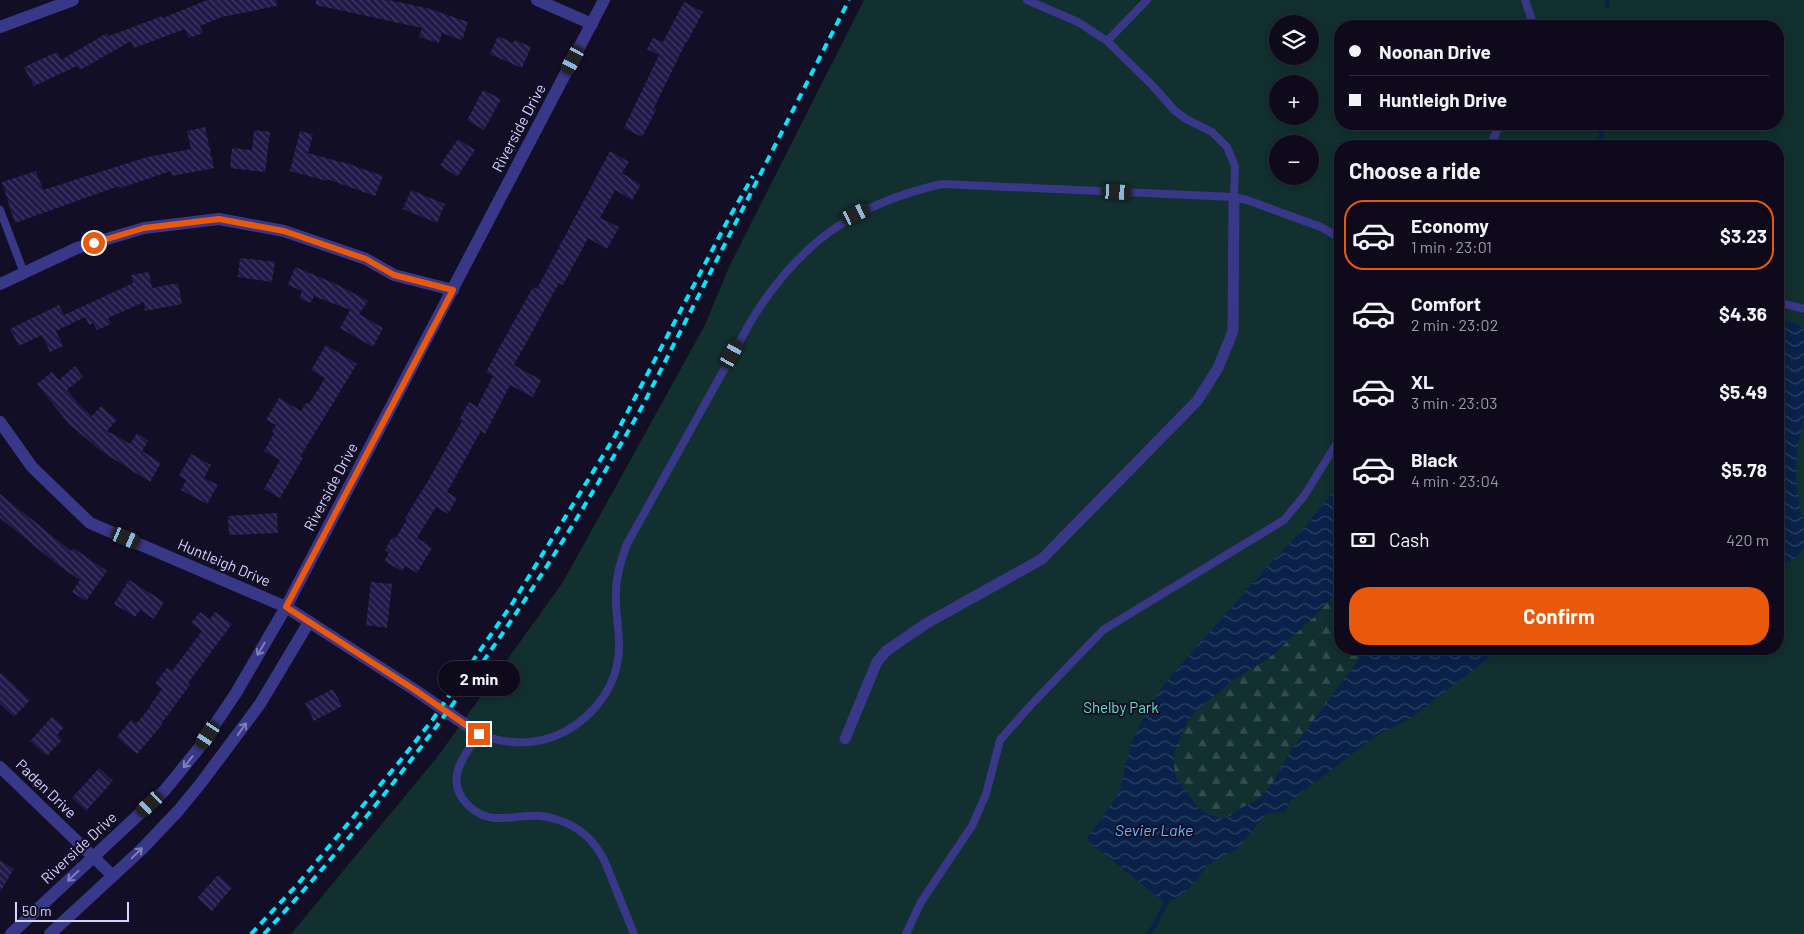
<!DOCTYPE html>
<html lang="en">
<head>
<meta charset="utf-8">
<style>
	:root { --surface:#0e0a1c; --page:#171325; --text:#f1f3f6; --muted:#9b9aa3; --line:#2e2b3b; --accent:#ea580c }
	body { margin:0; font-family:Barlow,sans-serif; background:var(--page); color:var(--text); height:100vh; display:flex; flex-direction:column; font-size:19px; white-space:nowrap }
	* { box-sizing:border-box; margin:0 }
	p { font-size:16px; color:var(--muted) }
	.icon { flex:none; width:28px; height:28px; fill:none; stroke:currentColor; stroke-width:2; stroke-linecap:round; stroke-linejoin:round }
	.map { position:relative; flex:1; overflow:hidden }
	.panel { position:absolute; left:1334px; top:140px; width:450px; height:515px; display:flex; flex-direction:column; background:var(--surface); border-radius:20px; box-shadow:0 2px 12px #0003,0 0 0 1px var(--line) }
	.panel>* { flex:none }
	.top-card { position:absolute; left:1334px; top:20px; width:450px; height:110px; border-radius:20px; box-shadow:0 2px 12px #0003,0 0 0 1px var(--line); display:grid; align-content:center; height:110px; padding:0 15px; background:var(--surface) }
	.tools { position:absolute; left:1269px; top:15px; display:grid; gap:10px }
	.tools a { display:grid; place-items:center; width:50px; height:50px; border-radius:50%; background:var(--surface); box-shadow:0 2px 12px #0003,0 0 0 1px var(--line); font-size:25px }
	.scale { position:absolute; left:15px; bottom:12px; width:114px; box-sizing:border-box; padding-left:5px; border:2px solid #d7d3ff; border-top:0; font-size:14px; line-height:18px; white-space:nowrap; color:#d7d3ff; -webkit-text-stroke:4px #120e26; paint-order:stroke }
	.end { position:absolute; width:22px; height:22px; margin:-11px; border:6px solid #ea580c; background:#fff; box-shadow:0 0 0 2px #fff }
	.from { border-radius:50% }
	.bubble { position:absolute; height:35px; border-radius:18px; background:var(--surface); box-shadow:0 2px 12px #0003,0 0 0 1px var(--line); font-size:16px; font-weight:700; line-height:35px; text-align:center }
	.car { position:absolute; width:15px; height:30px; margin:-15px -8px; border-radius:6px; box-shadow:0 0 4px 1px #0007; background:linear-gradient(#222 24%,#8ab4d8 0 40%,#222 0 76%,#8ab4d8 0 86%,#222 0) }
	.top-card b { display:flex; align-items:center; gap:18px; height:48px; font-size:19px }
	.top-card b+b { border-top:1px solid var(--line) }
	.top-card i { width:12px; height:12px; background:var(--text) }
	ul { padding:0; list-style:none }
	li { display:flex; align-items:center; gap:15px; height:70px; margin:0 10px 8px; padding:0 5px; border:2px solid transparent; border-radius:20px }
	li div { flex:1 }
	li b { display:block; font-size:19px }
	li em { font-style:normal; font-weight:700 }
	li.current { border-color:var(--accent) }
	li>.icon { width:45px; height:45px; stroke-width:1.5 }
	h2 { padding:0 15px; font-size:22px; line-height:60px }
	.pay { display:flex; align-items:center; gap:12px; height:55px; padding:0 15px; font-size:19px }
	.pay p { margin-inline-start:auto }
	.primary-button { display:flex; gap:10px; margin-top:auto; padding:10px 15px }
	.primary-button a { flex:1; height:58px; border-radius:20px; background:var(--accent); color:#fff; font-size:20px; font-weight:700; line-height:58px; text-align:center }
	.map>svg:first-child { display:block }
</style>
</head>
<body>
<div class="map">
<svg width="1804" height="934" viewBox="0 0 1804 934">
	<defs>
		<pattern id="forest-firs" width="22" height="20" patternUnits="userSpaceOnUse" patternTransform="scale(1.25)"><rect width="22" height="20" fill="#11302f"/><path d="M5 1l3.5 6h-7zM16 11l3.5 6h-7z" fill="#334d4e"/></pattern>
		<pattern id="water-waves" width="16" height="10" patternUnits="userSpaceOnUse" patternTransform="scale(1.25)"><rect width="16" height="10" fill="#0a2249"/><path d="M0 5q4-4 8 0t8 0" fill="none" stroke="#2d4164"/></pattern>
		<pattern id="building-back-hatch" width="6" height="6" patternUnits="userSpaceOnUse" patternTransform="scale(1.25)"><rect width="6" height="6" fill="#221948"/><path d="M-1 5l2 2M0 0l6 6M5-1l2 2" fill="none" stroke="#413a63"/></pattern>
	</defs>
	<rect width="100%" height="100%" fill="#120e26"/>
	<path fill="#11302f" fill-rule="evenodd" d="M864,0H1804V934H291L438,756L563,582L705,325L729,267ZM1278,24H1310V56H1278ZM1340,26H1778V124H1340ZM1278,84H1310V116H1278ZM1278,144H1310V176H1278ZM1340,146H1778V649H1340Z"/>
	<path fill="url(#forest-firs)" d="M1340,589V649H1365L1363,654L1290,752L1273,782L1259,799L1239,809L1230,816L1219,818L1208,814L1198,807L1176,778L1174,765V753L1183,730L1190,718L1198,709L1236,678L1268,659L1313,618Z"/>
	<path fill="url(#water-waves)" d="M1778,318L1795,323L1804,329V416L1797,452L1796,478L1799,503L1804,528V545L1801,553L1793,560L1778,566Z
		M1340,484V589L1313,618L1268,659L1236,678L1198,709L1190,718L1183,730L1174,753V765L1176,778L1198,807L1208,814L1220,818L1230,816L1239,809L1259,799L1273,782L1290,752L1363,654L1365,649H1501L1411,718L1376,736L1290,801L1286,811L1266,814L1237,849L1208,865L1186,892L1175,899L1163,901L1086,840L1120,792L1125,766L1132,742L1143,719L1156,696L1171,676L1264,570L1303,529Z"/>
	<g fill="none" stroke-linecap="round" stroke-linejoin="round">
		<path stroke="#0a2249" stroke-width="4.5" d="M1607,6L1608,0
			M1601,124V146
			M1148,934L1155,925L1167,901"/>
	</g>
	<path fill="url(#building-back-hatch)" d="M207,0H276L277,6L222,17L200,26L203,33L189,38L185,29L134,48L131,41L80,70L77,66L34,86L24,67L57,52L61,60L107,33L109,36L162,16L163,18Z
		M316,0H388L427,8L468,22L462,40L442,33L439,43L419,37L422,28L316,5Z
		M684,2L703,12L687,42H686L654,108L656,110L642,137L624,128L659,55L647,49L653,38L663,42Z
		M498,36L513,43L515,40L531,47L522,68L490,54Z
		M483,90L501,99L484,130L467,120Z
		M205,127L214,168L172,176L171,171L120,188L119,186L15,223L2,182L36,171L43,190L147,157L191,149L187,131Z
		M254,130L270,132L265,172L230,168L232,148L252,150Z
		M300,131L313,134L308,153L349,164L383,176L375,196L327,179V181L290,171Z
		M458,139L475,150L457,177L440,165Z
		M610,151L629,162L622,173L641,185L632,200L615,190L600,218L619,227L607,249L588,238L563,285L559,283L514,365L541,380L533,397L510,385L485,434L481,431L447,492L457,498L448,514L436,507L417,538L432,548L417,573L405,566L402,571L384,561L389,553L385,550L392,537L395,539L407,519L405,518L428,481L462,421L459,420L469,402L477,407L493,376L486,372L533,287L537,289Z
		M411,190L445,204L437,223L403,209Z
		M240,258L275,262L272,282L238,277Z
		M295,267L336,284L368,301L359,314L383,328L373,347L340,328L350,310L314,296L311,303L299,298L302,291L288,285Z
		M149,272L152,288L178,283L182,304L145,311L144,302L108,318L111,324L97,330L93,323L89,325L85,317L56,331L63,346L50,352L42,335L19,346L10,329L59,305L64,315L133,283L131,275Z
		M326,345L357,364L300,457L303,458L280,498L264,489L280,460L264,451L274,433L272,431L276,425L266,420L279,398L301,411L306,403L309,404L325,378L311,370Z
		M75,366L83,377L67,390L81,407L92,416L101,406L117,420L107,431L130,444L137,433L148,441L142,451L161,463L150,482L101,451L69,424L37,384L52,372L59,380Z
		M191,454L211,465L204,478L218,485L207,504L181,490L186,480L179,476Z
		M0,494L71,551L73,548L107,571L86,601L72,592L80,580L58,565L0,518Z
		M277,513L278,533L229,535L228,516Z
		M129,580L164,602L154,619L140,610L135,617L114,604Z
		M371,582L392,584L387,628L366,625Z
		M200,612L210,619L215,612L232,624L188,683L190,685L161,724L162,725L137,754L117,737L131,720L136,724L151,706L150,705L162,689L155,684L167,668L172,671L202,631L191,623Z
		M0,672L30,700L14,717L0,704Z
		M333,689L342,706L314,721L305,703Z
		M52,717L64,727L57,735L62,740L47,756L30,741Z
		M99,768L113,781L86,811L72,798Z
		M0,860L14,869L0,892Z
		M218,875L232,888L212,911L197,898Z"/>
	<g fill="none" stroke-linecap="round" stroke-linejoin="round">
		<path stroke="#393787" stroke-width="8" d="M1027,0L1078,22L1107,41L1147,0
			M1525,0L1534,26
			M1107,41L1153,86L1174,110L1186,119L1212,132L1227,147L1235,166L1234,197
			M1490,146L1500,124
			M0,210L24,273
			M1778,302L1804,309
			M634,934L605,862C595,841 578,825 555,819C535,812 515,819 494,818C484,817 475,812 468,805C443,780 464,756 479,734C506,745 537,746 564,732C596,715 619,683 619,646C619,628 615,610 616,592C616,575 621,560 627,544L751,321C798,244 853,204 942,184L1234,197L1247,200L1321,227L1340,238
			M906,934L921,902L972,826L986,794L1000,740L1030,706L1103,630L1284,520L1304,496L1340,438"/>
		<path stroke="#393787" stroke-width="11" d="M845,739L877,662L886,651L927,623L1042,559L1197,401L1218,368L1233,331L1234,197"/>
		<path stroke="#393787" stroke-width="12" d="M537,0L592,24
			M0,27L73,0
			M0,284L77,248L144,228L219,219L284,231L366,259L394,275L453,290
			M0,422L32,467L90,523L286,607L415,690L479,734
			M0,767L113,876"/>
		<path stroke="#393787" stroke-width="12" d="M11,934L165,790L199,748L236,693L286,607L604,0
			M50,934L142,849L178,811L201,783L260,704L309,622"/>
		<path stroke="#00e8fe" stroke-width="4" stroke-dasharray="8 6" stroke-linecap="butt" d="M251,934L297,885L400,761L433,719L512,604L615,436L729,218L753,176
			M264,934C413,774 537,595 643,405L849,0"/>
	</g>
	<defs><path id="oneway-shaft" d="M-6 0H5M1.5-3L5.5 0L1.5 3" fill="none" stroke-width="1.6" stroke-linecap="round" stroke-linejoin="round" transform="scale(1.25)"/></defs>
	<g stroke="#807dbd">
		<use href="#oneway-shaft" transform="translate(261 649) rotate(120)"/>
		<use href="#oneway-shaft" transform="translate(242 729) rotate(-55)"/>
		<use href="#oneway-shaft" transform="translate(188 762) rotate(129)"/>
		<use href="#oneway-shaft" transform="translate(137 853) rotate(-44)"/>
		<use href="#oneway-shaft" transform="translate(73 876) rotate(137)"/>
	</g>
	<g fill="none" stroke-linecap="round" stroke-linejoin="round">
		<path stroke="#ea580c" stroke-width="6" d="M94,243L144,228L219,219L284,231L366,259L394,275L453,290L286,607L415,690L479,734"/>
	</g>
	<g text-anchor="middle" stroke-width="4" stroke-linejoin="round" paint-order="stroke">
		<g font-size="15" fill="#d7d3ff" stroke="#120e26">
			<text transform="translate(519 128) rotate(-62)" y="5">Riverside Drive</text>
			<text transform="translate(331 487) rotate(-62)" y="5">Riverside Drive</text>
			<text transform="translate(224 563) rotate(23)" y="5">Huntleigh Drive</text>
			<text transform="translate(46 789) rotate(44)" y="5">Paden Drive</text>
			<text transform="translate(79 848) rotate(-43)" y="5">Riverside Drive</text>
		</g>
		<g font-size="15" fill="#5ae4c0" stroke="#120e26">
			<text x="1121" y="713">Shelby Park</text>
		</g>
		<g font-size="16" font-style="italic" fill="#61b8ff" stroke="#120e26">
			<text x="1154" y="836">Sevier Lake</text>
		</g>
	</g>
</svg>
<div class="tools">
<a><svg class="icon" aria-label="layers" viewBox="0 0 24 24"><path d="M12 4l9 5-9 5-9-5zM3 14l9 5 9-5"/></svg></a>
<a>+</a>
<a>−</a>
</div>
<div class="scale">50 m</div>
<i class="end from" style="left:94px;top:243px"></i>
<i class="end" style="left:479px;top:734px"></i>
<div class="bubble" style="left:438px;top:661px;width:82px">2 min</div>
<i class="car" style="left:573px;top:60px;rotate:208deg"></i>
<i class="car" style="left:1117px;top:192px;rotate:93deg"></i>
<i class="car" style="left:856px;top:214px;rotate:64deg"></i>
<i class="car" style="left:732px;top:354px;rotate:29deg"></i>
<i class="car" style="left:126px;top:538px;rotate:113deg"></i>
<i class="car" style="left:208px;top:735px;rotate:214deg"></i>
<i class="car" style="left:150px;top:804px;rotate:227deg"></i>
<div class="top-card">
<b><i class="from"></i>Noonan Drive</b>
<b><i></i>Huntleigh Drive</b>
</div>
<section class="panel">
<h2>Choose a ride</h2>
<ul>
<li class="current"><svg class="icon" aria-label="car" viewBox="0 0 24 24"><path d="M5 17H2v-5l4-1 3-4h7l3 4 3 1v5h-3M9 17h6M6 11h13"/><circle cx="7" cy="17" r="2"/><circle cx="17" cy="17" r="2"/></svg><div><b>Economy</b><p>1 min · 23:01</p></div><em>$3.23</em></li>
<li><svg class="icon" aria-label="car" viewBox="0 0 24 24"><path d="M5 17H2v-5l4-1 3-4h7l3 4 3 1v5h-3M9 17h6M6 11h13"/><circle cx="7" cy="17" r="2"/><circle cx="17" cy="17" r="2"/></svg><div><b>Comfort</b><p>2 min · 23:02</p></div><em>$4.36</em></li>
<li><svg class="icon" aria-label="car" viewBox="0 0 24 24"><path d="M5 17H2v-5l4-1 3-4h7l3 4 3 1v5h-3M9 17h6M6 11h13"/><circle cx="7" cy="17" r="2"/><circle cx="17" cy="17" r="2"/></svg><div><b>XL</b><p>3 min · 23:03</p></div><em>$5.49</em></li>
<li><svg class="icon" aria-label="car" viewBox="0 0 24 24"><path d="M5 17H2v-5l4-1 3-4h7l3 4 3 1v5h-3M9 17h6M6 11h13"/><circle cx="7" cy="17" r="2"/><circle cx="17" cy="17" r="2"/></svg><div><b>Black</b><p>4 min · 23:04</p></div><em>$5.78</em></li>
</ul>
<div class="pay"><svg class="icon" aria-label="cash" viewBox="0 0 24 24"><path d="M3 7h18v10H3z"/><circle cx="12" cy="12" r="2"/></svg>Cash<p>420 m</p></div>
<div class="primary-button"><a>Confirm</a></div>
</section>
</div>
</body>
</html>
